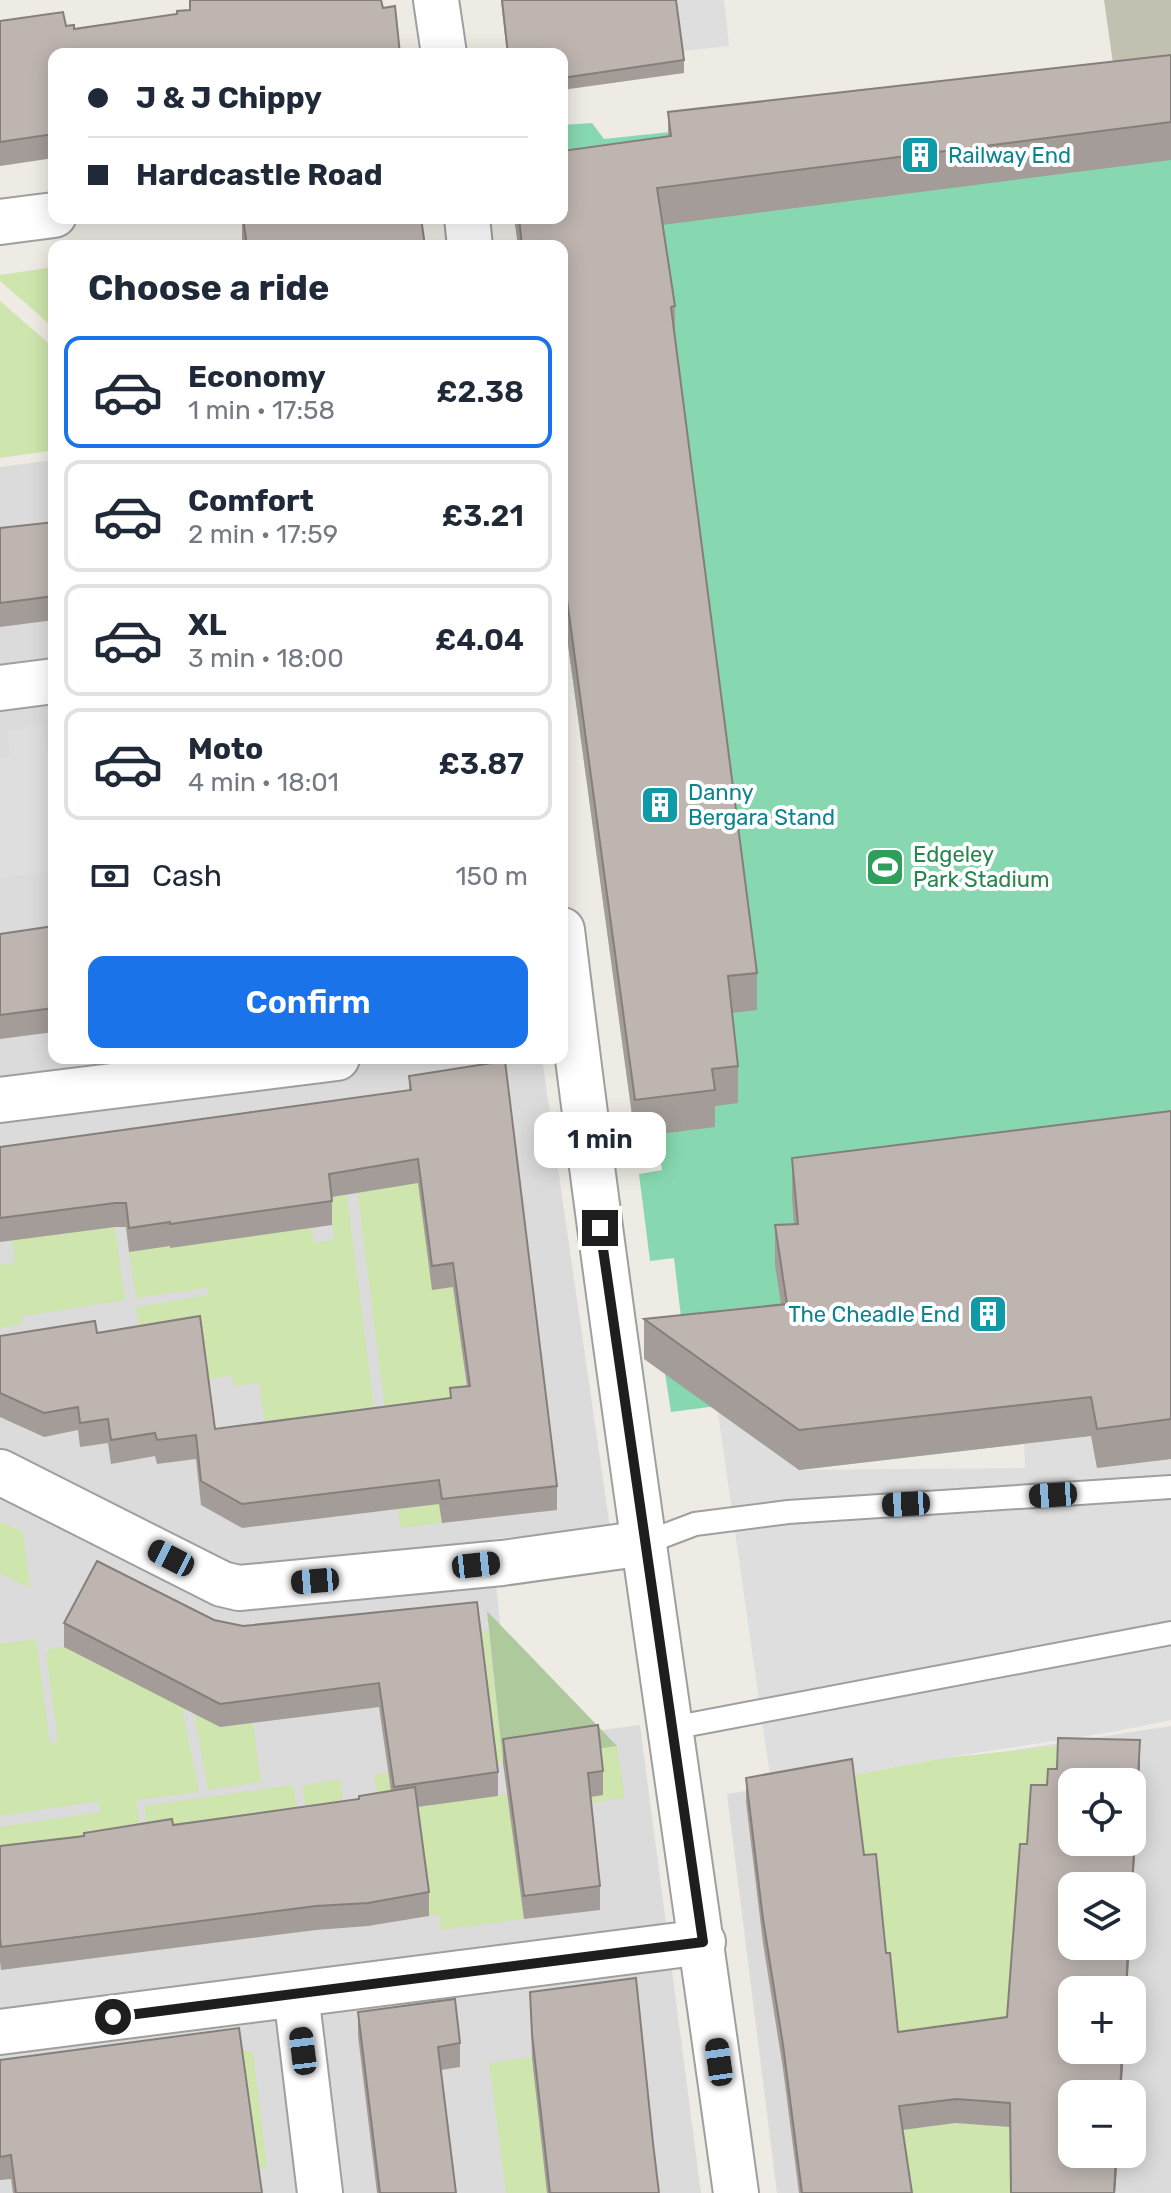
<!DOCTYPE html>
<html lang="en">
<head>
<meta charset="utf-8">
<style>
	:root { --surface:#fff; --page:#f6f6f7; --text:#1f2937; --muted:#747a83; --line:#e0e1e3; --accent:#1a73e8 }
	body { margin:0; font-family:Rubik,sans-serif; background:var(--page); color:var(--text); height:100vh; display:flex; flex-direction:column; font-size:30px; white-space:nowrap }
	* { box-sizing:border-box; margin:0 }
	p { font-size:26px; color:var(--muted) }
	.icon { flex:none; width:44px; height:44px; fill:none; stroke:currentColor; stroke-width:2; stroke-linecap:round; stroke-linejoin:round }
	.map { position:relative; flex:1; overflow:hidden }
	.side { position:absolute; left:48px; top:240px; width:520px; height:824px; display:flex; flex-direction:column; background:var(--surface); border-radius:16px; box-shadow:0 4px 20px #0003 }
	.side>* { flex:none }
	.top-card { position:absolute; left:48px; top:48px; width:520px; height:176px; border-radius:16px; box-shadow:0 4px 20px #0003; display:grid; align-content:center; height:176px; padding:0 40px; background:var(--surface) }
	.tools { position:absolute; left:1058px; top:1768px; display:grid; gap:16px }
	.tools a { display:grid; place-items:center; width:88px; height:88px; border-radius:16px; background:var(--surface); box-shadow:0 4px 20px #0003; font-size:40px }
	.end { position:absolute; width:36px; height:36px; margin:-18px; border:10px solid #1e1e1e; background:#fff; box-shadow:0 0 0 4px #fff }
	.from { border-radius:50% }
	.bubble { position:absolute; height:56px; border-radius:16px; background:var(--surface); box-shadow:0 4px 20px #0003; font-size:26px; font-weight:600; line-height:56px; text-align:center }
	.car { position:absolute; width:24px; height:48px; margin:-24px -12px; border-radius:10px; box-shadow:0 0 6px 2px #0007; background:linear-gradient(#222 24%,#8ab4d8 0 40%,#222 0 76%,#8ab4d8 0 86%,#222 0) }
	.top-card b { display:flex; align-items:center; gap:28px; height:76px; font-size:30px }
	.top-card b+b { border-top:2px solid var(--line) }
	.top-card i { width:20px; height:20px; background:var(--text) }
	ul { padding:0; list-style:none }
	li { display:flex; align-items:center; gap:24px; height:112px; margin:0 16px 12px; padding:0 24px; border:4px solid var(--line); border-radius:16px }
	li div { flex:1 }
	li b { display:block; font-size:30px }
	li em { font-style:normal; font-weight:600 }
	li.selected { border-color:var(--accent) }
	li>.icon { width:72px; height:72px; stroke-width:1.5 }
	h2 { padding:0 40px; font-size:36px; line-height:96px }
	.pay { display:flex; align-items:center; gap:20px; height:88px; padding:0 40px; font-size:30px }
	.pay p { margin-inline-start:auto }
	.cta { display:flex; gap:16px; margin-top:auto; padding:16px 40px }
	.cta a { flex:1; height:92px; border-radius:16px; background:var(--accent); color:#fff; font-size:32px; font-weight:600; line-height:92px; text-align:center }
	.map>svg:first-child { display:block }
</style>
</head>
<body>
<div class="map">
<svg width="1171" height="2193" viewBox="0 0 1171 2193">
	<rect width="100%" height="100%" fill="#eeeae4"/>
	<path fill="#dcdbdb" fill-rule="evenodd" d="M54,460V1058H542L610,1528L492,1539L511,1742L640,1725L701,2193H0V467Z
		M1171,1726V2193H777L727,1794ZM1072,1782H1132V1842H1072ZM1072,1886H1132V1946H1072ZM1072,1990H1132V2050H1072ZM1072,2094H1132V2154H1072Z"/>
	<path fill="#c2c0b0" d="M1104,0H1171V79L1116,84Z"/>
	<path fill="#cee5ad" d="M54,267V328L0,281V275Z
		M0,301L54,348V450L0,458Z
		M409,1100L433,1290L454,1287L467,1391L439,1497L442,1523L400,1528L347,1110Z
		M347,1195L377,1432L268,1446L259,1383L234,1386L232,1376L205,1379L145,1377L136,1307L209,1295L207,1288L136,1298L129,1252L158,1247L155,1222L312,1228L314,1243L334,1240L329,1198Z
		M115,1227L125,1300L23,1316L22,1324L0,1328V1265L15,1263L12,1239Z
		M0,1521L23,1532L30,1588L0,1573Z
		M488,1631L503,1763L490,1765L484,1797L521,1792L524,1806L603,1795L598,1749L617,1746L625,1798L511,1815L524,1919L441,1930L440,1915L429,1916L419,1840L379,1816L374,1775L419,1769L478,1633Z
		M36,1639L50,1743L58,1742L46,1654L49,1649L64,1647L185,1708L183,1713L199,1792L136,1800L148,1873L0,1894V1827L100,1812L98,1801L0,1816V1644Z
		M194,1713L253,1723L261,1782L208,1790Z
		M1106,1741L1058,1762L1055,1857L1072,2017L1044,2086H1122L1121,2094H1072L1010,2127V2149L1081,2193H867L772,1790L943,1758Z
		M340,1779L349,1846L312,1852L302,1786Z
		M293,1785L301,1831L150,1846L144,1806Z
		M246,2050L253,2052L254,2059L267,2168L253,2170L239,2051Z
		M532,2057V2068L546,2067L585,2193H506L489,2063Z"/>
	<path fill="#aeca9c" d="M487,1611L617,1746L503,1763Z"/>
	<path fill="#87d8b0" d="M1171,79V1459L1097,1468L1091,1436L799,1470L755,1401L671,1412L662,1354L685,1351L674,1258L650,1261L639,1174L662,1170L656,1134L635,1137L562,600V125L592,123L604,139Z"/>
	<path fill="#dedede" d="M674,0H724L729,46L681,51Z
		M44,724L47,752L54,751V871L0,878V759L10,757L7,731Z
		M717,1406L799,1470L1025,1468L1024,1443L1091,1436L1097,1468L1171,1459V1720L1112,1732L943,1758L772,1790Z"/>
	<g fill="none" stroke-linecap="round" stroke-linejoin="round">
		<g stroke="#9f9f9f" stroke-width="26">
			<path id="lane" d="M645,1543L695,1524L788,1512L1171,1487
				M672,1728L1171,1633"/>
		</g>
		<g stroke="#9f9f9f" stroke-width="48">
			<path id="street" d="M436,0L444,54
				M467,218L470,246
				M0,222L54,215
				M0,688L54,681
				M562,930C613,1352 678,1772 736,2193
				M0,1100L337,1058
				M0,1472L222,1584L239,1588L502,1563L645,1543
				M296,1994L320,2193
				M0,2032L703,1942"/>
		</g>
		<use href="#lane" stroke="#fff" stroke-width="22"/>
		<use href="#street" stroke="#fff" stroke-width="44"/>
	</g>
	<path fill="#a39c98" d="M501,0H676L684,60V73L562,90V54H507Z
		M383,8L54,54V158L0,166V21L66,26L74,29Z
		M1171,55V160L662,225L675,306V335L757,973V1010L732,1013L738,1066V1103L715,1106V1127L635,1137L562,600V246H518L514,218H562L668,136V112Z
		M242,218H421L425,246H242Z
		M54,522V620L0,627V528Z
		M54,926V1032L0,1039V934Z
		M409,1076L557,1486V1510L442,1523L439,1504L242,1528L201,1505L196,1459L157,1464L155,1456L111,1464L108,1443L80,1447L78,1430L44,1437L0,1417V1336L97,1333L215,1429L450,1398V1388L467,1386L453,1287L432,1290L418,1183L332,1197V1225L170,1248V1246L129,1252L126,1227H115L0,1242V1147L409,1090Z
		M1171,1111V1459L1097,1468L1091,1436L799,1470L644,1359V1319L781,1304L775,1265V1225L794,1224L792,1197V1158Z
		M477,1602L498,1772V1796L417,1807L429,1892V1916L368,1926L316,1930L1,1970L0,1961V1846L173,1825L359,1799L391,1791L379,1707L220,1727L64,1647V1623L214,1620L243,1626Z
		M503,1739L603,1771V1795L591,1797L600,1886V1910L524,1919L503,1763Z
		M1140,1763L1132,1905V1886L1127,1990H1072L1124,2050L1121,2094H1072V2154H1118L1115,2193H1010V2127L956,2123L902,2130L912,2193H799L783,2069L763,1943L746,1802V1778L864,1855L886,1953L898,2032L1007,2017L1027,1844L1047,1785L1057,1769Z
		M530,1992L653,2143L659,2193H547L532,2058Z
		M358,2012L460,2043V2067L441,2070L456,2193H377L358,2036Z
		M0,2060L262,2193H13L11,2179L0,2180Z"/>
	<path fill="#857f7c" d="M1140,1740V1763L1132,1905V1886Z
		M1128,1946H1130L1127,1990H1126Z
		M1122,2050H1124L1121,2094H1120Z
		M1116,2154H1118L1115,2193H1114Z"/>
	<path fill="#beb5b1" stroke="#857f7c" stroke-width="2" fill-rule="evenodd" d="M190,0H381L383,8L395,6L400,54H54V134L0,142V21L63,12L66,26L74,25V29L177,14V11L190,10Z
		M502,0H676L684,60L562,78V54H508Z
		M1171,55V122L657,188L675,306L671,307L757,973L728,976L738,1066L712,1069L715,1090L635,1100L562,563V246H522L519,218H562V151L671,136L668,112Z
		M243,218H421L425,246H247Z
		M54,522V596L0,603V528Z
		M54,926V1008L0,1015V934Z
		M505,1061L557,1486L442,1499L439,1480L242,1504L201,1481L196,1435L157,1440L155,1433L111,1440L108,1419L80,1423L78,1407L44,1413L0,1393V1336L95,1321L97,1333L200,1316L215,1429L451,1398L450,1388L470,1386L453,1263L432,1266L418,1159L329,1174L332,1201L170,1224V1222L129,1228L126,1203H115L0,1218V1147L411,1090L409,1076Z
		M1171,1111V1419L1097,1429L1091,1397L799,1430L644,1319L787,1304L775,1225L798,1224L792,1158Z
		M97,1561L214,1620L243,1626L477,1602L498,1772L394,1787L379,1683L220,1704L64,1623Z
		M598,1725L603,1771L588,1773L600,1886L524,1896L503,1739Z
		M1058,1738L1140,1740L1132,1886H1072V1946H1128L1126,1990H1072V2050H1122L1120,2094H1072V2154H1116L1114,2193H1011L1010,2103L956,2099L899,2106L912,2193H802L783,2045L763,1919L746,1778L852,1759L864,1855L876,1854L886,1953H890L898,2032L1007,2017L1020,1844H1027L1031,1785H1047L1048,1769H1057ZM1072,1782H1132V1842H1072Z
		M415,1787L429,1892L368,1903L316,1906L1,1947L0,1937V1846L84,1836V1833L172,1819L173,1825L359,1799V1796Z
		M636,1978L653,2143L659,2193H550L532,2034L530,1992Z
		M455,1999L460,2043L438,2047L456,2193H380L358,2012Z
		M239,2028L262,2193H16L11,2155L0,2157V2060Z"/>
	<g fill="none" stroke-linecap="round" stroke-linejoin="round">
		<path stroke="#1e1e1e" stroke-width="10" d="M113,2017L703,1942L600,1228"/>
	</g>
	<defs>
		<g id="building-square" transform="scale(2)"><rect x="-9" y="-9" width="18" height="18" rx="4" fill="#0f9aa8" stroke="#fff"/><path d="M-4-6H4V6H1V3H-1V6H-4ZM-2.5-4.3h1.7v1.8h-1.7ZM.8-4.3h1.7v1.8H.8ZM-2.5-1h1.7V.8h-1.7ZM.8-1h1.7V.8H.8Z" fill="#fff"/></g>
		<g id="stadium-square" transform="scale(2)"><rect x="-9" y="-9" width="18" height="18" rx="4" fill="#2e9e5b" stroke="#fff"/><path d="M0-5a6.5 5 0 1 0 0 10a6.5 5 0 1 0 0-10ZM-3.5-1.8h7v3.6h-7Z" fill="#fff"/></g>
	</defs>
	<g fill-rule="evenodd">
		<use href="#building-square" x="920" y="155"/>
		<use href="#building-square" x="660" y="805"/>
		<use href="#stadium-square" x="885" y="867"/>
		<use href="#building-square" x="988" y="1314"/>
	</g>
	<g text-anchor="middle" stroke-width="8" stroke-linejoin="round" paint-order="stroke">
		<g font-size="22" fill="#0d838f" stroke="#fff" text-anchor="start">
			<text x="948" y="163">Railway End</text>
			<text x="688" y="800">Danny<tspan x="688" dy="25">Bergara Stand</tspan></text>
			<text x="960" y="1322" text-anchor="end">The Cheadle End</text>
		</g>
		<g font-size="22" fill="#27864d" stroke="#fff" text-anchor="start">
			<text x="913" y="862">Edgeley<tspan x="913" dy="25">Park Stadium</tspan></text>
		</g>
	</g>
</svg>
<div class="tools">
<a><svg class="icon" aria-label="locate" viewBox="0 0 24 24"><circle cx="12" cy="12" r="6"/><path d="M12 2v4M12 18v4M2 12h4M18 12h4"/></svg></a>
<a><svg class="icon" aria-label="layers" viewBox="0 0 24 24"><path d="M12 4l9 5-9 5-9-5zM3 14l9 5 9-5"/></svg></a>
<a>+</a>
<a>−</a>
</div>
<i class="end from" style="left:113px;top:2017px"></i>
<i class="end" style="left:600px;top:1228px"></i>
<div class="bubble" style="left:534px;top:1112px;width:132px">1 min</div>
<i class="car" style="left:1053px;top:1495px;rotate:266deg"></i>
<i class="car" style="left:906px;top:1504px;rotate:267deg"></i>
<i class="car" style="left:171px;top:1558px;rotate:297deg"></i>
<i class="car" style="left:476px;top:1565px;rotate:84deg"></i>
<i class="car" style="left:315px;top:1581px;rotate:265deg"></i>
<i class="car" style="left:303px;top:2051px;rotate:353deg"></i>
<i class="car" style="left:719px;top:2062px;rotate:352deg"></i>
<div class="top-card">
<b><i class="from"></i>J &amp; J Chippy</b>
<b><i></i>Hardcastle Road</b>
</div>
<section class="side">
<h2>Choose a ride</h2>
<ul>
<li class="selected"><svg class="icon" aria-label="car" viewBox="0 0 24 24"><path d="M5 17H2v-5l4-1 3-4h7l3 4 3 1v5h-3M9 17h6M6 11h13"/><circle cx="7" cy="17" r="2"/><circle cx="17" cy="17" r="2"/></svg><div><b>Economy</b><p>1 min · 17:58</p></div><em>£2.38</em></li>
<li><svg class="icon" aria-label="car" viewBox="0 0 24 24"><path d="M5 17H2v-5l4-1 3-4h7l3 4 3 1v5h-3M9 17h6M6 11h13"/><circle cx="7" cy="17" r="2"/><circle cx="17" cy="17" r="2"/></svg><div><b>Comfort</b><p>2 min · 17:59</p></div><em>£3.21</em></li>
<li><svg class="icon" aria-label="car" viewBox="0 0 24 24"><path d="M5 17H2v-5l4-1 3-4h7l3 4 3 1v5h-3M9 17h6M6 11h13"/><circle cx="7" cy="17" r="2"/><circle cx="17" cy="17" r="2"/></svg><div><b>XL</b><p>3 min · 18:00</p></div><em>£4.04</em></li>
<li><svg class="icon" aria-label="car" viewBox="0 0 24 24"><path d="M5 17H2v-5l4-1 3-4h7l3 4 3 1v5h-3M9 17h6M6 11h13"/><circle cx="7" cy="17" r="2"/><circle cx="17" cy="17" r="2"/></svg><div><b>Moto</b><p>4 min · 18:01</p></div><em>£3.87</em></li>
</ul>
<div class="pay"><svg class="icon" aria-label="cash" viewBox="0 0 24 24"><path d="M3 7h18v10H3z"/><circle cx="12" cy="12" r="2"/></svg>Cash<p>150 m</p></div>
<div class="cta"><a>Confirm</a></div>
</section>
</div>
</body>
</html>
